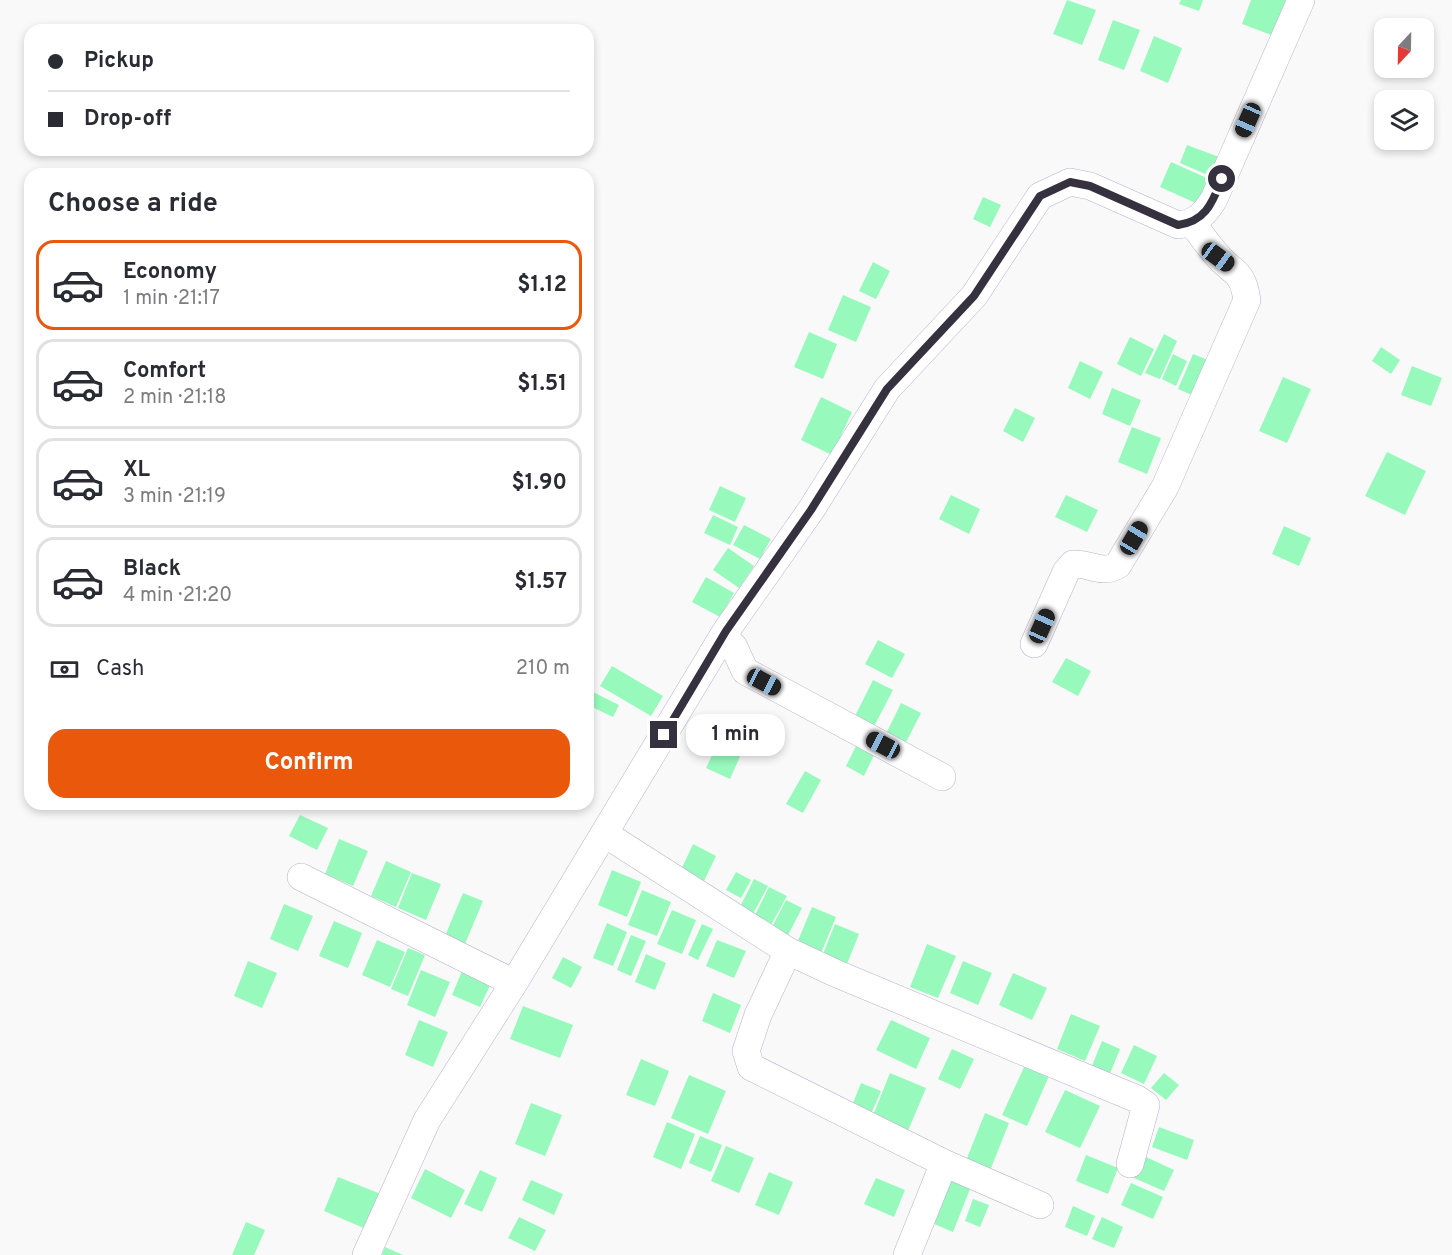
<!DOCTYPE html>
<html lang="en">
<head>
<meta charset="utf-8">
<style>
	:root { --surface:#fff; --page:#f2f2f3; --text:#2b2b33; --muted:#7c7c81; --line:#e1e1e2; --accent:#ea580c }
	body { margin:0; font-family:Overpass,sans-serif; background:var(--page); color:var(--text); height:100vh; display:flex; flex-direction:column; font-size:22px; white-space:nowrap }
	* { box-sizing:border-box; margin:0 }
	p { font-size:20px; color:var(--muted) }
	.icon { flex:none; width:33px; height:33px; fill:none; stroke:currentColor; stroke-width:2; stroke-linecap:round; stroke-linejoin:round }
	.map { position:relative; flex:1; overflow:hidden }
	.drawer { position:absolute; left:24px; top:168px; width:570px; height:642px; display:flex; flex-direction:column; background:var(--surface); border-radius:18px; box-shadow:0 3px 9px #0003 }
	.drawer>* { flex:none }
	.guide { position:absolute; left:24px; top:24px; width:570px; height:132px; border-radius:18px; box-shadow:0 3px 9px #0003; display:grid; align-content:center; height:132px; padding:0 24px; background:var(--surface) }
	.needle { width:39px; rotate:202deg }
	.tools { position:absolute; left:1374px; top:18px; display:grid; gap:12px }
	.tools a { display:grid; place-items:center; width:60px; height:60px; border-radius:12px; background:var(--surface); box-shadow:0 3px 9px #0003; font-size:30px }
	.end { position:absolute; width:27px; height:27px; margin:-14px; border:8px solid #35313e; background:#fff; box-shadow:0 0 0 3px #fff }
	.from { border-radius:50% }
	.bubble { position:absolute; height:42px; border-radius:18px; background:var(--surface); box-shadow:0 3px 9px #0003; font-size:20px; font-weight:700; line-height:42px; text-align:center }
	.car { position:absolute; width:18px; height:36px; margin:-18px -9px; border-radius:8px; box-shadow:0 0 4px 2px #0007; background:linear-gradient(#222 24%,#8ab4d8 0 40%,#222 0 76%,#8ab4d8 0 86%,#222 0) }
	.guide b { display:flex; align-items:center; gap:21px; height:57px; font-size:22px }
	.guide b+b { border-top:2px solid var(--line) }
	.guide i { width:15px; height:15px; background:var(--text) }
	ul { padding:0; list-style:none }
	li { display:flex; align-items:center; gap:18px; height:90px; margin:0 12px 9px; padding:0 12px; border:3px solid var(--line); border-radius:18px }
	li div { flex:1 }
	li b { display:block; font-size:22px }
	li em { font-style:normal; font-weight:700 }
	li.selected { border-color:var(--accent) }
	li>.icon { width:54px; height:54px; stroke-width:1.5 }
	h2 { padding:0 24px; font-size:27px; line-height:72px }
	.pay { display:flex; align-items:center; gap:15px; height:66px; padding:0 24px; font-size:22px }
	.pay p { margin-inline-start:auto }
	.primary-button { display:flex; gap:12px; margin-top:auto; padding:12px 24px }
	.primary-button a { flex:1; height:69px; border-radius:18px; background:var(--accent); color:#fff; font-size:24px; font-weight:700; line-height:69px; text-align:center }
	.map>svg:first-child { display:block }
</style>
</head>
<body>
<div class="map">
<svg width="1452" height="1255" viewBox="0 0 1452 1255">
	<rect width="100%" height="100%" fill="#f9f9f9"/>
	<path fill="#98f9bc" d="M1067,0L1096,10L1082,45L1053,34Z
		M1181,0H1203L1199,11L1179,4Z
		M1251,0H1288L1274,36L1242,24Z
		M1113,20L1140,30L1124,70L1098,60Z
		M1154,36L1182,48L1168,83L1140,71Z
		M1187,145L1219,157L1210,176L1180,163Z
		M1171,162L1209,179L1198,204L1160,187Z
		M983,197L1001,205L990,227L973,219Z
		M873,262L890,271L876,299L859,291Z
		M843,295L871,307L856,342L828,330Z
		M809,332L837,344L823,379L794,367Z
		M1164,334L1177,341L1160,379L1145,373Z
		M1130,337L1154,349L1141,376L1117,364Z
		M1381,347L1400,360L1391,374L1372,361Z
		M1173,354L1187,361L1176,386L1162,379Z
		M1193,354L1213,362L1199,398L1178,389Z
		M1080,361L1103,372L1090,399L1068,388Z
		M1412,366L1442,378L1431,406L1401,395Z
		M1283,377L1311,389L1287,443L1259,431Z
		M1112,388L1141,400L1130,426L1102,414Z
		M821,397L852,412L832,455L801,440Z
		M1015,408L1035,418L1023,442L1003,431Z
		M1132,427L1161,438L1147,474L1118,462Z
		M1387,452L1426,471L1405,515L1365,496Z
		M720,486L746,498L735,522L709,510Z
		M951,495L980,509L969,534L939,519Z
		M1066,495L1098,510L1087,532L1055,517Z
		M713,515L738,527L730,545L704,533Z
		M744,525L771,539L760,559L733,545Z
		M1284,526L1311,538L1299,566L1272,554Z
		M728,548L754,566L739,588L713,570Z
		M706,577L734,593L720,617L692,602Z
		M878,640L905,654L892,678L865,664Z
		M1066,658L1091,671L1078,696L1052,682Z
		M612,666L663,696L651,716L600,686Z
		M873,680L893,690L870,734L851,724Z
		M591,691L619,705L613,717L588,705Z
		M901,703L921,713L903,748L884,738Z
		M728,721L751,732L730,779L706,768Z
		M858,742L876,751L864,776L846,766Z
		M805,771L821,780L803,813L786,804Z
		M300,815L328,828L317,850L289,836Z
		M339,839L368,851L353,886L325,874Z
		M693,844L716,856L704,881L681,870Z
		M386,861L411,872L396,907L371,896Z
		M612,870L641,882L627,917L598,905Z
		M736,872L751,880L741,898L726,890Z
		M412,873L441,884L426,920L398,908Z
		M754,879L768,886L753,914L740,907Z
		M769,887L787,896L771,925L754,917Z
		M642,890L671,902L657,936L628,925Z
		M463,893L483,901L462,951L442,943Z
		M786,900L802,908L785,941L769,933Z
		M284,904L313,916L298,951L270,939Z
		M812,907L836,917L819,958L795,948Z
		M672,910L696,920L682,954L657,944Z
		M334,921L362,933L348,968L319,956Z
		M607,923L627,932L613,966L593,958Z
		M702,924L713,929L698,960L688,955Z
		M835,924L859,934L845,969L821,959Z
		M631,935L646,941L631,976L617,970Z
		M377,940L405,952L390,987L362,975Z
		M717,940L746,951L734,978L706,966Z
		M927,944L956,956L938,998L910,987Z
		M408,948L425,955L408,996L391,989Z
		M646,954L666,963L655,990L635,982Z
		M563,957L582,967L571,988L552,978Z
		M248,961L277,973L262,1008L234,996Z
		M963,961L992,973L978,1005L950,993Z
		M421,970L450,982L435,1017L407,1005Z
		M462,971L491,983L480,1007L452,995Z
		M1013,973L1047,988L1032,1020L999,1005Z
		M713,993L741,1005L730,1033L702,1021Z
		M523,1006L573,1025L560,1058L510,1039Z
		M1071,1014L1100,1026L1085,1061L1057,1049Z
		M419,1020L448,1032L433,1067L405,1055Z
		M891,1020L930,1038L916,1069L876,1050Z
		M1102,1041L1120,1049L1109,1076L1091,1068Z
		M1134,1045L1157,1056L1144,1084L1121,1073Z
		M952,1049L974,1059L960,1089L938,1079Z
		M641,1059L669,1071L655,1106L626,1095Z
		M1025,1065L1049,1076L1027,1126L1002,1115Z
		M890,1073L926,1088L905,1138L870,1123Z
		M1164,1073L1179,1085L1166,1100L1151,1088Z
		M689,1075L726,1091L708,1134L671,1118Z
		M861,1083L881,1091L868,1121L849,1113Z
		M1065,1090L1100,1106L1080,1148L1045,1132Z
		M531,1103L562,1115L545,1156L515,1144Z
		M985,1113L1009,1123L989,1173L965,1163Z
		M667,1122L695,1134L681,1169L653,1157Z
		M1159,1127L1194,1140L1187,1160L1152,1147Z
		M700,1136L722,1145L711,1172L689,1163Z
		M726,1146L754,1158L739,1193L711,1181Z
		M1086,1155L1118,1168L1108,1194L1076,1181Z
		M1144,1156L1174,1170L1164,1191L1134,1178Z
		M425,1169L465,1190L451,1218L411,1198Z
		M480,1170L497,1178L482,1212L464,1204Z
		M769,1172L793,1182L779,1215L755,1205Z
		M338,1177L381,1194L366,1229L324,1211Z
		M876,1178L905,1190L894,1217L864,1204Z
		M945,1178L970,1189L953,1232L927,1221Z
		M531,1180L563,1194L554,1215L522,1200Z
		M1131,1183L1163,1197L1153,1219L1121,1205Z
		M973,1199L989,1205L980,1227L965,1221Z
		M1073,1206L1095,1216L1087,1236L1065,1227Z
		M519,1217L546,1230L535,1251L508,1238Z
		M1102,1217L1123,1227L1114,1248L1092,1239Z
		M246,1222L265,1230L254,1255H232Z
		M385,1247L403,1255H382Z"/>
	<g fill="none" stroke-linecap="round" stroke-linejoin="round">
		<g stroke="#bbb0d2" stroke-width="28">
			<path id="minor" d="M723,636L734,647L745,671L942,777
				M1034,644L1066,572L1073,564C1090,563 1102,575 1118,565L1165,487L1247,300C1242,268 1233,275 1216,254C1207,244 1200,233 1192,223
				M605,834L788,951L835,973L1137,1099L1146,1105L1130,1164
				M301,877L514,983
				M788,951L758,1015L746,1051L751,1067L944,1163L1040,1205
				M366,1255L427,1120L514,983L726,631L811,510L887,389L974,296L1040,196L1070,182L1090,186L1178,225C1196,223 1204,215 1214,199L1301,0
				M907,1255L944,1163"/>
		</g>
		<use href="#minor" stroke="#fff" stroke-width="27"/>
	</g>
	<g fill="none" stroke-linecap="round" stroke-linejoin="round">
		<path stroke="#35313e" stroke-width="8" d="M664,735L726,631L811,510L887,389L974,296L1040,196L1070,182L1090,186L1178,225C1206,221 1212,203 1222,179"/>
	</g>
</svg>
<div class="tools">
<a><svg class="needle" viewBox="-14 -14 28 28"><path d="M0-13l5 13h-10z" fill="#e53935"/><path d="M0 13l5-13h-10z" fill="#7c7c81"/></svg></a>
<a><svg class="icon" aria-label="layers" viewBox="0 0 24 24"><path d="M12 4l9 5-9 5-9-5zM3 14l9 5 9-5"/></svg></a>
</div>
<i class="end from" style="left:1222px;top:179px"></i>
<i class="end" style="left:664px;top:735px"></i>
<div class="bubble" style="left:686px;top:714px;width:99px">1 min</div>
<i class="car" style="left:1248px;top:120px;rotate:204deg"></i>
<i class="car" style="left:1218px;top:257px;rotate:126deg"></i>
<i class="car" style="left:1134px;top:538px;rotate:31deg"></i>
<i class="car" style="left:1042px;top:626px;rotate:24deg"></i>
<i class="car" style="left:764px;top:682px;rotate:118deg"></i>
<i class="car" style="left:883px;top:745px;rotate:298deg"></i>
<div class="guide">
<b><i class="from"></i>Pickup</b>
<b><i></i>Drop-off</b>
</div>
<section class="drawer">
<h2>Choose a ride</h2>
<ul>
<li class="selected"><svg class="icon" aria-label="car" viewBox="0 0 24 24"><path d="M5 17H2v-5l4-1 3-4h7l3 4 3 1v5h-3M9 17h6M6 11h13"/><circle cx="7" cy="17" r="2"/><circle cx="17" cy="17" r="2"/></svg><div><b>Economy</b><p>1 min · 21:17</p></div><em>$1.12</em></li>
<li><svg class="icon" aria-label="car" viewBox="0 0 24 24"><path d="M5 17H2v-5l4-1 3-4h7l3 4 3 1v5h-3M9 17h6M6 11h13"/><circle cx="7" cy="17" r="2"/><circle cx="17" cy="17" r="2"/></svg><div><b>Comfort</b><p>2 min · 21:18</p></div><em>$1.51</em></li>
<li><svg class="icon" aria-label="car" viewBox="0 0 24 24"><path d="M5 17H2v-5l4-1 3-4h7l3 4 3 1v5h-3M9 17h6M6 11h13"/><circle cx="7" cy="17" r="2"/><circle cx="17" cy="17" r="2"/></svg><div><b>XL</b><p>3 min · 21:19</p></div><em>$1.90</em></li>
<li><svg class="icon" aria-label="car" viewBox="0 0 24 24"><path d="M5 17H2v-5l4-1 3-4h7l3 4 3 1v5h-3M9 17h6M6 11h13"/><circle cx="7" cy="17" r="2"/><circle cx="17" cy="17" r="2"/></svg><div><b>Black</b><p>4 min · 21:20</p></div><em>$1.57</em></li>
</ul>
<div class="pay"><svg class="icon" aria-label="cash" viewBox="0 0 24 24"><path d="M3 7h18v10H3z"/><circle cx="12" cy="12" r="2"/></svg>Cash<p>210 m</p></div>
<div class="primary-button"><a>Confirm</a></div>
</section>
</div>
</body>
</html>
